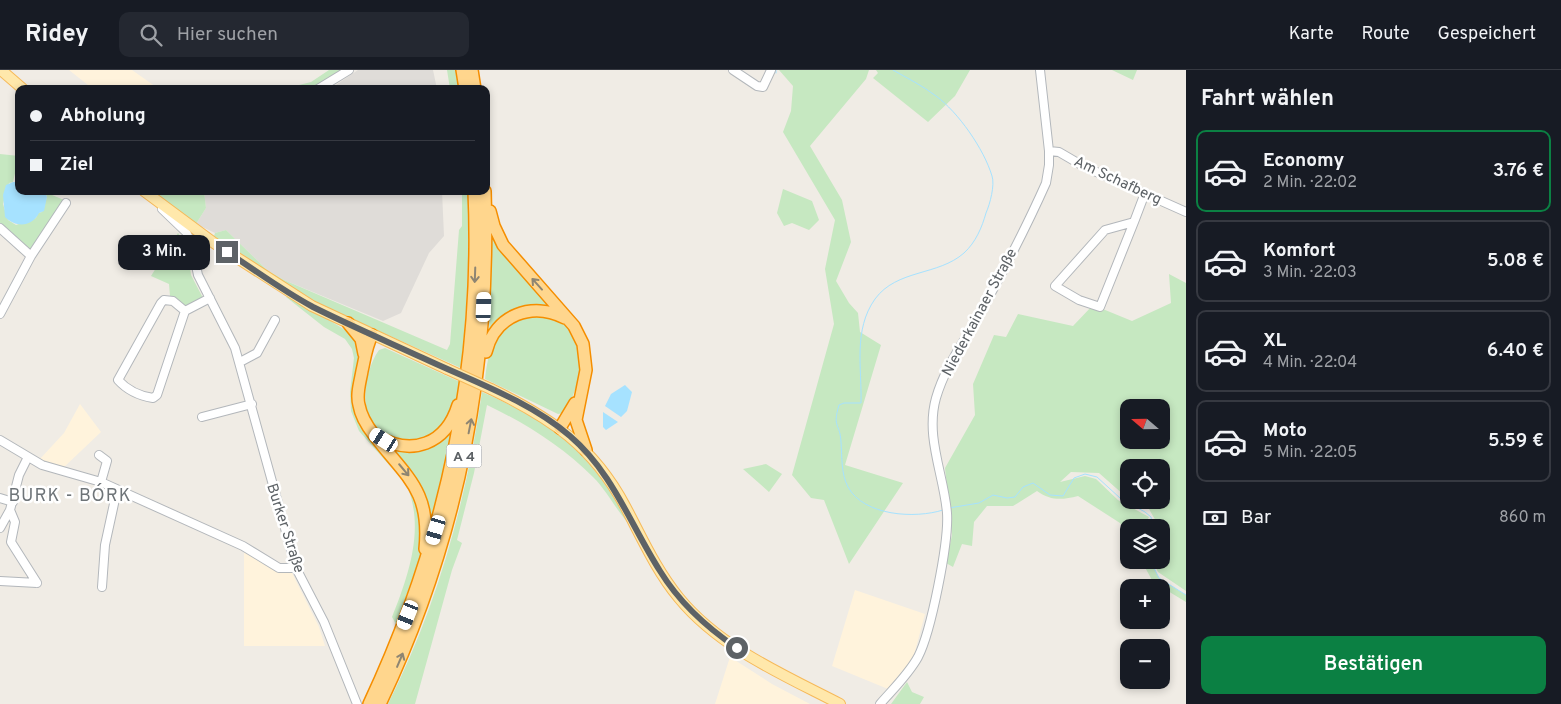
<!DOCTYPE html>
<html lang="de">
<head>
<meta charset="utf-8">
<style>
	:root { --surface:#171b24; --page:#242831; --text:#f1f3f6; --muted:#9ea1a6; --line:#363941; --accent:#0b8043 }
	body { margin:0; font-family:Overpass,sans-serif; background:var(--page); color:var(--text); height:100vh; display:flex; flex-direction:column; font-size:19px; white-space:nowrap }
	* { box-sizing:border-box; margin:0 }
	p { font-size:16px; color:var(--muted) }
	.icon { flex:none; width:28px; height:28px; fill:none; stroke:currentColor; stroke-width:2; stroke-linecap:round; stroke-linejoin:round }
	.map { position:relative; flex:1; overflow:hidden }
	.side { display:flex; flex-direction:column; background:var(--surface); width:375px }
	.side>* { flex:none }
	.top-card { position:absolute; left:15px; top:15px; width:475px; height:110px; border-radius:10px; box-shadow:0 2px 8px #0003; display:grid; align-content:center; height:110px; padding:0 15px; background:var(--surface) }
	.needle { width:32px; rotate:290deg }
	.controls { position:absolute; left:1120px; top:329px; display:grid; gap:10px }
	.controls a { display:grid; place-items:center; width:50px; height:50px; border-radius:10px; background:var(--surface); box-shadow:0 2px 8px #0003; font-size:25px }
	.end { position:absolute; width:22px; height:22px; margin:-11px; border:6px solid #5d6266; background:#fff; box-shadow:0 0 0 2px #fff }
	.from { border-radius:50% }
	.bubble { position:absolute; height:35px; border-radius:10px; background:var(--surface); box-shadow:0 2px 8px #0003; font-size:16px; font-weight:600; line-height:35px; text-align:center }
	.car { position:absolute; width:15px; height:30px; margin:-15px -8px; border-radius:6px; box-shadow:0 0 4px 1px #0007; background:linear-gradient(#fff 24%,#345 0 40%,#fff 0 76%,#345 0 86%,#fff 0) }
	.top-card b { display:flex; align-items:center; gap:18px; height:48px; font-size:19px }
	.top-card b+b { border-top:1px solid var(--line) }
	.top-card i { width:12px; height:12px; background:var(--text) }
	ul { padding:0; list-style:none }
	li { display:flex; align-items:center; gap:15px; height:82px; margin:0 10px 8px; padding:0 5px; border:2px solid var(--line); border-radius:10px }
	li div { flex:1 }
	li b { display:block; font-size:19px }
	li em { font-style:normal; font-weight:600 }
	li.on { border-color:var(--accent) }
	li>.icon { width:45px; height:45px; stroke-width:1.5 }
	h2 { padding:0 15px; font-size:22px; line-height:60px }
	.pay { display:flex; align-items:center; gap:12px; height:55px; padding:0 15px; font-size:19px }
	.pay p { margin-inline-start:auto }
	.primary-button { display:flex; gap:10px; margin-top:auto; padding:10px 15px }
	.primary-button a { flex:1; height:58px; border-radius:10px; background:var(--accent); color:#fff; font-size:20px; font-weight:600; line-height:58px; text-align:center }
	header { display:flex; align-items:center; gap:30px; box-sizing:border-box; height:70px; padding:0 25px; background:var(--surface); border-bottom:1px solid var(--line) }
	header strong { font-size:24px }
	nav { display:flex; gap:28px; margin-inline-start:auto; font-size:18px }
	.search { width:350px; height:45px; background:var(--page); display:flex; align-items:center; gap:12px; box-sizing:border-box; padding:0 18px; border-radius:10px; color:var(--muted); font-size:19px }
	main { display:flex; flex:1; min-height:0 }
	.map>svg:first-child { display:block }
</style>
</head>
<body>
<header>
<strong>Ridey</strong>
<div class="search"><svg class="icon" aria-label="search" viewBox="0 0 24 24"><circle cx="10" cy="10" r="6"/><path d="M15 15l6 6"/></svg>Hier suchen</div>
<nav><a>Karte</a><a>Route</a><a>Gespeichert</a></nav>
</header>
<main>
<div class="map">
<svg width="1186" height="634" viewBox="0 0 1186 634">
	<rect width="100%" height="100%" fill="#f0ece5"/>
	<path fill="#fff3dc" d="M69,0H132L159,19H93Z
		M80,334L101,362L62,399L39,390L64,363Z
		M244,482L253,484L281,503H292L319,557L325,576H244Z
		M855,520L925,544L914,585L907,597L888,619L832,596Z
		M730,587L772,614L810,634H715Z"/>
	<path fill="#dfdcd8" d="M358,0H433L437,19H330Z
		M204,121H442L444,166L429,183L401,243L383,251L284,210L267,200L226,160L215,163L196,154L206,138Z"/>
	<path fill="#c6e8c1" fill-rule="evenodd" d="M329,0H348L317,19H283L311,12Z
		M447,0H456L459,19H450Z
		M779,0H869L866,9L810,76L842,130L851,172L836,211L849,233L858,243L860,262L881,275L845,395L903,413L849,494L824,430L811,428L792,405L834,254L825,199L835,150L783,62L791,41L793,16Z
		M876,0H970L955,26L928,52L873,8L878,3Z
		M1112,0H1137L1133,10Z
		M0,84L19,86L13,112L9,113L3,134L8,150L16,155L36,148L38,143L42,142L47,127L45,122L64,130L30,181L0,155Z
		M783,119L812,131L819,150L809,160L792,153L784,156L777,143Z
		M152,121H204L206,138L196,154Z
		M462,121H468C470,180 467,239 461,298L323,236L221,173L214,166L215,163L226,160L267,200L284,210L447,280L450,274L459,160L462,156Z
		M492,153L562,243L543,238L489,263Z
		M178,163L187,177L191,205L203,228L185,236L170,226L169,214L151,206Z
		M1169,204L1186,213V521L1158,502L1152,490H1161V458L1153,457L1157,453L1149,439L1133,433L1099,403L1071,402L1060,412L1085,406L1096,409L1118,430L1149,447L1144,457L1129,458V468L1120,453L1078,426C1062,430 1051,431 1037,421L1013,436H987L974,452L972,476L962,474L953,497L946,493L952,465L945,398L975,345L973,314L994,265L1006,267L1018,244L1073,256L1093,235L1132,251L1171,233ZM1129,338H1161V370H1129ZM1129,398H1161V430H1129Z
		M289,226L347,261L361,278L358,349L366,364L401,402L418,429L422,482L396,554L392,547C408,507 426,457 406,414L359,361L351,341L350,322L354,288L352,279L345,269L324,257L286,227Z
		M540,245C550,248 561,251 569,258C590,281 579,321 563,343L558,344L485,309C490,269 498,250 540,245Z
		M385,278L460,312C454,353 449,353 415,374C405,371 385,369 378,362C358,342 364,301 379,280Z
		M482,322C553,353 592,383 628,453C615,438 607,421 593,407C563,377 525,353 487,335L474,403L457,470L462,473L452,500L415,634H388C437,537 467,429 482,322Z
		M454,356L431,458L428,441L383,372L400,379Z
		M766,394L782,404L769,422L743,399Z
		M1141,490H1150L1159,508L1186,525V532L1153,512Z
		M907,612L912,622L924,627L920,634H891Z"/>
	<path fill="#a6e2ff" d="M13,112H19V121H44L47,127L44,141L39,143C32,157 16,158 5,147L3,125L6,115Z
		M625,315L632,322L627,341L621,347L605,336L611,324Z
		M603,342L618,352L606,360L603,357Z"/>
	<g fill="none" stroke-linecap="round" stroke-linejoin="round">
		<path stroke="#a6e2ff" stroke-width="1" d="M893,0C907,8 923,16 936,26C958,42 984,79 992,106C995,115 990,134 986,143C982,157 976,172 964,183C938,206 897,199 875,229C853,260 862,298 861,333H844L839,335C832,359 840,352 841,372C842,386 841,404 848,417C864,446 915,449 943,440
			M776,3V0
			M949,438L979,433L993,425L1007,428L1015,427L1023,417L1033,413L1050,425L1063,426L1074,408L1085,404L1097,407L1120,428L1145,442L1151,447L1152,453L1149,458
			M1150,490L1159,508L1186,525"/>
		<g stroke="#b3b7bb" stroke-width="10">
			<path id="minor" d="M733,0L757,16L763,17L771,0
				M318,19L349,0
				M1049,81L1059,82L1083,96L1186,142
				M162,139L186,162L191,172L198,205L235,278L296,498L324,552L357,634
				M1134,152L1100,237L1079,230L1055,216L1105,160L1134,152L1145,123
				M0,158L31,186
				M185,241L173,231L164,230L161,233L118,310C127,320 140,326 153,328L157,325L185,241L210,228
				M0,244L31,186L66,133
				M240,292L257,283L275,250
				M202,347L252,334
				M0,370L42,395L101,412L243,476L279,498H296
				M99,385L107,391L101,412
				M0,428L13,432
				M10,440L15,452L11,472L37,513
				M0,458L10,440L19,405L28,387
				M0,511L37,513
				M102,517L105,475L117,420
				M880,634C893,619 908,605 918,587C931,562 949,472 947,443C944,405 925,367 936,328C945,297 963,273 979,245C1003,202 1026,158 1046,113L1049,95V81L1040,0"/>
		</g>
		<g stroke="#f6b959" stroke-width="12">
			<path id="major" d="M1,0L23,19
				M144,121L214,173L312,236L447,299
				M491,319C551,348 593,376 625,436C642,468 656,500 679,528C720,578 784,605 840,634"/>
		</g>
		<g stroke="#f58e00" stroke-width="14">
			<path id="highway" d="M462,0L465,19
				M472,0L475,19
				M490,141L494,156L503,175L574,256L583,274L586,300L576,350L586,380
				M348,253L361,269L364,284
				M372,265C366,277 365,288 362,301C360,313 356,324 359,335C361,347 367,356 374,365C406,407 431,420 425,479
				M486,282C495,245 532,231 565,248
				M560,358L575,333
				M377,366C412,387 446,374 458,335
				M369,634C445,472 482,300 474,121
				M380,634C457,473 491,299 485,121"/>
		</g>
		<use href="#minor" stroke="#fff" stroke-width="8"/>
		<use href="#major" stroke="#ffe8ab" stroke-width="10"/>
		<use href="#highway" stroke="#ffd68d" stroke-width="11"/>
		<g stroke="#f6b959" stroke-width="12" stroke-linecap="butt">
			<path id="major-bridge" d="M447,299L491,319"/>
		</g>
		<use href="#major-bridge" stroke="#ffe8ab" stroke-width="10"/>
	</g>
	<defs><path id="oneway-shaft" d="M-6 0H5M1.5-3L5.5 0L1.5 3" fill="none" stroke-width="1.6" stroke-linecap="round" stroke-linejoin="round" transform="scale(1.25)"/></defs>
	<g stroke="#8e8572">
		<use href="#oneway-shaft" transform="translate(475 205) rotate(92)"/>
		<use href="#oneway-shaft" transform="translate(537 214) rotate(-132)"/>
		<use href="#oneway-shaft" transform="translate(470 356) rotate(-79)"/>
		<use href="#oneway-shaft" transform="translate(404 400) rotate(50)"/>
		<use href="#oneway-shaft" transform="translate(400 590) rotate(-67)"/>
	</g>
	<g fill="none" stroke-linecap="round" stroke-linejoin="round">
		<path stroke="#5d6266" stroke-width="6" d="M227,182C255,200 283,221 313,237C349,255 386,271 423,288C472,311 528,330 570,366C613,403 630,454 660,501C679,532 706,557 737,578"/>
	</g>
	<g text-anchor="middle" stroke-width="5" stroke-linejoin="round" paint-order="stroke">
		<rect fill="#fff" stroke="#8e9194" stroke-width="1" x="446.5" y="374.5" width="35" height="23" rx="4"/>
		<g font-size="14" font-weight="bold" fill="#5d6266">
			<text x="464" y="391">A 4</text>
		</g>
		<g font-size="15" fill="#5d6266" stroke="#fff">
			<text transform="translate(1118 110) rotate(25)" y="5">Am Schafberg</text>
			<text transform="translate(979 242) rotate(-62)" y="5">Niederkainaer Straße</text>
			<text transform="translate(286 458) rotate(72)" y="5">Burker Straße</text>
		</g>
		<g font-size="18" letter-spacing="1" fill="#6e7478" stroke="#fff">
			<text x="70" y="431">BURK - BÓRK</text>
		</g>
	</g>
</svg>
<div class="controls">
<a><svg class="needle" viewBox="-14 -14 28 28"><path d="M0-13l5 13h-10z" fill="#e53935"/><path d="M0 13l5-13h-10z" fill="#9ea1a6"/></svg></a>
<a><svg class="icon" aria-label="locate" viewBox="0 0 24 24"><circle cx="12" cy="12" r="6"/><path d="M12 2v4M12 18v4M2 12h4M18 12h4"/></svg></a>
<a><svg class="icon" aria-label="layers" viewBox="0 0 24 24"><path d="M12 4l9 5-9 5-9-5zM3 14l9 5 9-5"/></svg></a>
<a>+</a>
<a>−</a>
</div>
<i class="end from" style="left:737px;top:578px"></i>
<i class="end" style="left:227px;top:182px"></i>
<div class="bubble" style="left:118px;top:165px;width:92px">3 Min.</div>
<i class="car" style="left:484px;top:237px;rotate:2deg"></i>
<i class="car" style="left:384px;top:370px;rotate:302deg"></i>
<i class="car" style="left:436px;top:460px;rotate:197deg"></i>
<i class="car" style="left:408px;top:545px;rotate:202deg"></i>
<div class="top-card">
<b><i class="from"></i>Abholung</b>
<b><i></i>Ziel</b>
</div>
</div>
<section class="side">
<h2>Fahrt wählen</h2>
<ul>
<li class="on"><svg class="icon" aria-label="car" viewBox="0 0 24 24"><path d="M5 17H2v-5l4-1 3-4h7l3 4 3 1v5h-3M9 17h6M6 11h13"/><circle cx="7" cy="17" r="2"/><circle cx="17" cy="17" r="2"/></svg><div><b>Economy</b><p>2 Min. · 22:02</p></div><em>3.76 €</em></li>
<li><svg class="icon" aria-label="car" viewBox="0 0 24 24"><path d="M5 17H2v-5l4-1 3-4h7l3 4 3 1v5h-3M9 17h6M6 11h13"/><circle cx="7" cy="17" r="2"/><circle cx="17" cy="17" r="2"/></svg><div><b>Komfort</b><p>3 Min. · 22:03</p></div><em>5.08 €</em></li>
<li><svg class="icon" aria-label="car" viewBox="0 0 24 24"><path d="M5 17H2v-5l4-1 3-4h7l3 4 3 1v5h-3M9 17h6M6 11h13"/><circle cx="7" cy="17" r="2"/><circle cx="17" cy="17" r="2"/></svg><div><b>XL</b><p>4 Min. · 22:04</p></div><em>6.40 €</em></li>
<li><svg class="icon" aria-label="car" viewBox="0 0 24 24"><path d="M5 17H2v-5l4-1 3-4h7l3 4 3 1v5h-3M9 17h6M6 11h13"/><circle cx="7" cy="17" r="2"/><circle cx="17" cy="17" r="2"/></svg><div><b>Moto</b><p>5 Min. · 22:05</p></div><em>5.59 €</em></li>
</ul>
<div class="pay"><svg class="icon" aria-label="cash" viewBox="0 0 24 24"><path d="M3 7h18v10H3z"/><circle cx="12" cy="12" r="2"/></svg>Bar<p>860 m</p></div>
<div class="primary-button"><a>Bestätigen</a></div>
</section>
</main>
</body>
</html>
